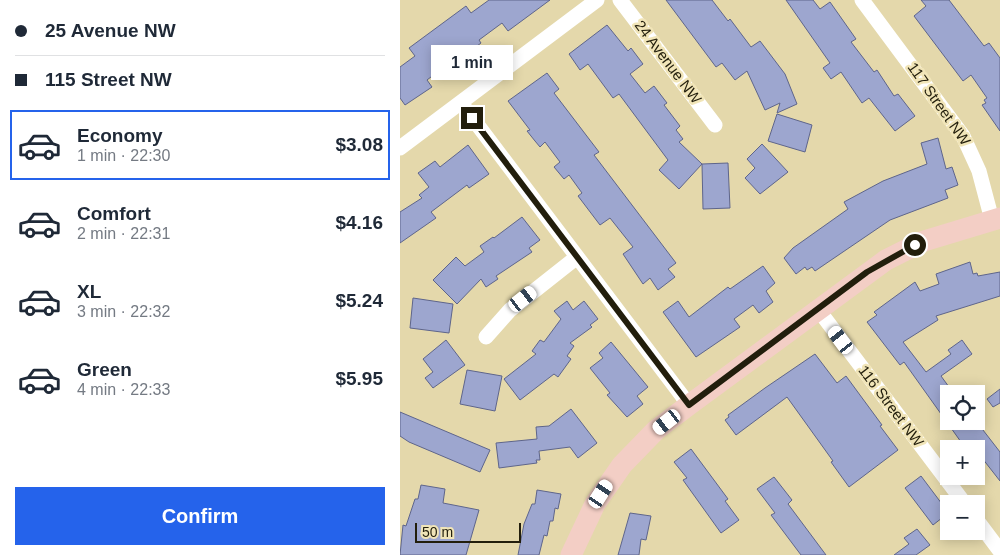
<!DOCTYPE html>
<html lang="en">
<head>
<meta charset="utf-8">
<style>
	:root { --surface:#fff; --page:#f6f6f7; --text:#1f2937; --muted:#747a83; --line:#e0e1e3; --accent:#2563eb }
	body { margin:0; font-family:Arial,sans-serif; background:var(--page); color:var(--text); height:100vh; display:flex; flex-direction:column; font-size:19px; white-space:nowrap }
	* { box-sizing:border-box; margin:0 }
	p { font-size:16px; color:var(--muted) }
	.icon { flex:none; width:28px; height:28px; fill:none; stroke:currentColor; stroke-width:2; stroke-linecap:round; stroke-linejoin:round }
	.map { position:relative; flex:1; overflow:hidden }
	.details { display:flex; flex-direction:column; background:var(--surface); width:400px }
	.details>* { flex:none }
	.banner { display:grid; align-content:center; height:110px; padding:0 15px; background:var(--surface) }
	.buttons { position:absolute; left:540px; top:385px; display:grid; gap:10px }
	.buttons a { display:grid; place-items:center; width:45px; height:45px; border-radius:0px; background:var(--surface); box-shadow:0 2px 12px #0003; font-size:25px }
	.scale { position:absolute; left:15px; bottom:12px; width:106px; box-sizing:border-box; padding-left:5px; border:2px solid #221e0c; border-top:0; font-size:14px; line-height:18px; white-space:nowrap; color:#221e0c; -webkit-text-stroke:4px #f1e5b8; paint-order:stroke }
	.end { position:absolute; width:22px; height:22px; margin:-11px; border:6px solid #221e0c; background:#fff; box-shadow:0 0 0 2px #fff }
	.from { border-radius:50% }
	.bubble { position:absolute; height:35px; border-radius:0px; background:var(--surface); box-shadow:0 2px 12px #0003; font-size:16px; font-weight:600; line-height:35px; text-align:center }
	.car { position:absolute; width:15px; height:30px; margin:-15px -8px; border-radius:6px; box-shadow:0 0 4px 1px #0007; background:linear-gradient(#fff 24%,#345 0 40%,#fff 0 76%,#345 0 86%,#fff 0) }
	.banner b { display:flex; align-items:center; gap:18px; height:48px; font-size:19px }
	.banner b+b { border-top:1px solid var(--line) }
	.banner i { width:12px; height:12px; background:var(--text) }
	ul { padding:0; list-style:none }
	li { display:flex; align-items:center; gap:15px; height:70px; margin:0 10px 8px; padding:0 5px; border:2px solid transparent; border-radius:0px }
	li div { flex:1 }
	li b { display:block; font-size:19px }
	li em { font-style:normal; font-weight:600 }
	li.on { border-color:var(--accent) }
	li>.icon { width:45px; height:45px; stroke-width:1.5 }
	.action { display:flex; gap:10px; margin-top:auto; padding:10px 15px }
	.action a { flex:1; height:58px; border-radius:0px; background:var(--accent); color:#fff; font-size:20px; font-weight:600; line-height:58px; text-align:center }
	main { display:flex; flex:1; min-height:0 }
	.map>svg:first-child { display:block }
</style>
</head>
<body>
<main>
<section class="details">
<div class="banner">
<b><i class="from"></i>25 Avenue NW</b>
<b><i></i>115 Street NW</b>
</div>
<ul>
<li class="on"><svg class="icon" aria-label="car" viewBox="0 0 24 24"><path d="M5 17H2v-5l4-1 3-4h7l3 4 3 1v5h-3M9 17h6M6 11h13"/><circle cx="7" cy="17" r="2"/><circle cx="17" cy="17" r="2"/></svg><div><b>Economy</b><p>1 min · 22:30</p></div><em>$3.08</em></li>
<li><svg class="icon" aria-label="car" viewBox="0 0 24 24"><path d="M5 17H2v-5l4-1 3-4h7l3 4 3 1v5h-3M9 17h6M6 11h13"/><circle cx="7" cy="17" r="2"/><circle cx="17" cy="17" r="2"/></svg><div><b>Comfort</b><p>2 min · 22:31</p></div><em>$4.16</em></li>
<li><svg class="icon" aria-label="car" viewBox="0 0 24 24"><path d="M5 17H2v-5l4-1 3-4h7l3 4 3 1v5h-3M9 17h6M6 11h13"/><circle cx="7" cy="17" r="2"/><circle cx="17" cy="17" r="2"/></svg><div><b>XL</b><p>3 min · 22:32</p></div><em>$5.24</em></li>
<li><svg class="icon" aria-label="car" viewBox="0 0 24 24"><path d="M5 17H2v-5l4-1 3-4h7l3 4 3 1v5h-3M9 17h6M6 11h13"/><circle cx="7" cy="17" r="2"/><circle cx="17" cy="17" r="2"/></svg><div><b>Green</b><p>4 min · 22:33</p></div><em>$5.95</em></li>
</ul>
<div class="action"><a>Confirm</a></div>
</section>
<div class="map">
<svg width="600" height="555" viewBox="0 0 600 555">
	<rect width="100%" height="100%" fill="#e4d8ab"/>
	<path fill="#9da6cf" stroke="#5e658b" d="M89,0H150L108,31L102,23L79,40L81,43L64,56L62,53L27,80L32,87L5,105L0,98V67L15,56L9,48L66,6L71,13Z
		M266,0H312L328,21L330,19L351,47L360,41L385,74L397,104L377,113L380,103L365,110L347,71L335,80L322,63L316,67Z
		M386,0H413L420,9L430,2L456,39L451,42L474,72L477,70L494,96L498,94L515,116L495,131L469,98L462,103L441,72L431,79L423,68L430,63Z
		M521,0H549L584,46L589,43L600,58V131L582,105L586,103L584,100L587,98L571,75L563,81L514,16L526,6Z
		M207,25L228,51L231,48L243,64L230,74L245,93L254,86L267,103L264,105L280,126L276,130L283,139L279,142L302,164L328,163L330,208L303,209L302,164L279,189L259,170L268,160L219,94L213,98L188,64L180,70L169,54Z
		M147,73L159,89L154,93L199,152L194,155L276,263L268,269L275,277L258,290L250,278L243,284L223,254L233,247L210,218L200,225L178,196L182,193L169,175L164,179L154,167L160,162L145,142L140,147L135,141L127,131L130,130L108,101Z
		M377,114L412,125L405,152L368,141Z
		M538,138L546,169L552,167L558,185L545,190L548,198L490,220L415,271L412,267L407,270L405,267L396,274L384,258L393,248L448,209L444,202L483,181L527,164L521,143Z
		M362,144L388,172L360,194L345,178L355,168L347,159Z
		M68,145L89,174L69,188L67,185L31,212L36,218L0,243V212L22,198L19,195L29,187L18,173L35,161L40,167Z
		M122,217L140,240L129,248L132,252L96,276L98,279L86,287L81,279L57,304L33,280L56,257L65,266L84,252L80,246L93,237L94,238Z
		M570,262L573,274L577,273L578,276L600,272V296L536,316L538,320L503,342L526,372L551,354L548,350L562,340L572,354L541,376L549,387V421H576L600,452V481L582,458L576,462V449H566L504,362L500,365L467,322L477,315L474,312L515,282L520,291L539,284L536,274Z
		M363,266L375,283L366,291L373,302L359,313L353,305L334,319L340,327L296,357L263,312L278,301L289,317L328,287L330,289Z
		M13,298L53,304L49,333L10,328Z
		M167,301L173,310L184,301L198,319L190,325L192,327L170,343L174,346L167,356L171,359L158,377L154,374L120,400L104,379L136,354L132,351L140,340L144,342L161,319L154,311Z
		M46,340L65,365L33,388L25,378L33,372L23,359Z
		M211,342L248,387L237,396L243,404L227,417L207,395L210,393L190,368L203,358L199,353Z
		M415,354L437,383L446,376L482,425L480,426L498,450L449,487L431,462L433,461L387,397L336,435L325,420L329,417L328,415L365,388Z
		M67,370L102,376L95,411L60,404Z
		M600,389V403L593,407L587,399Z
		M171,409L197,443L178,458L170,447L139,451L140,460H136L137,463L99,468L96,443L137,439L136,427L149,426Z
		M0,412L90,450L80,472L9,442L0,436Z
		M291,449L328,499L325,501L339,520L321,533L283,480L287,478L274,462Z
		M521,476L545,508L543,509L547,514L533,525L505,488Z
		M374,477L392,500L388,504L426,555H401L371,515L375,513L357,489Z
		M21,485L45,489L43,503L79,510L66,555H0L3,525L6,526L15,499H18Z
		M137,490L161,494L158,509L155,508L153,521H150L147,536L144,535L139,555H118L124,524L132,504H135Z
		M230,513L251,516L246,540L241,539L239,555H218Z
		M517,529L530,545L516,555H494L509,544L504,538Z"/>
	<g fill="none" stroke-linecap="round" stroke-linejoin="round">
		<path stroke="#fff" stroke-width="15" d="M220,0L315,125
			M462,0L563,136L579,171L592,220
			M61,103L289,405
			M0,148L197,0
			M417,308L565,504
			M86,337L110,310L177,257
			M576,519L600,551"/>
		<path stroke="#f3cec5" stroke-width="21" d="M171,555L195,504L222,465L256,430L289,405L486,260L524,241L600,218"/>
	</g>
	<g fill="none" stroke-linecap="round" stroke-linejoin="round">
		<path stroke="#221e0c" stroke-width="6" d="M72,118L289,405L467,272L515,245"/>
	</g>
	<g text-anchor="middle" stroke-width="5" stroke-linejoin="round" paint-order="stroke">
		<g font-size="15" fill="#221e0c" stroke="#f1e5b8">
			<text transform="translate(268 62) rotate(53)" y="5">24 Avenue NW</text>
			<text transform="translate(539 104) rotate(55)" y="5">117 Street NW</text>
			<text transform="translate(491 406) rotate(53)" y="5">116 Street NW</text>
		</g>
	</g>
</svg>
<div class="buttons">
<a><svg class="icon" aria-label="locate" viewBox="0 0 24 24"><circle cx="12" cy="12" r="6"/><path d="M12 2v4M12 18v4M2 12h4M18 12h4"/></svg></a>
<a>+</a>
<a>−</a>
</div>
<div class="scale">50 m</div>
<i class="end from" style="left:515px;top:245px"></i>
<i class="end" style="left:72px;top:118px"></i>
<div class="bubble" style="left:31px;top:45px;width:82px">1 min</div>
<i class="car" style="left:123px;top:299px;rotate:52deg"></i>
<i class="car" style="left:441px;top:340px;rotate:323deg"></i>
<i class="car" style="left:267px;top:422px;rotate:232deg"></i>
<i class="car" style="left:201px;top:494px;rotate:33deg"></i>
</div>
</main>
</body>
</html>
